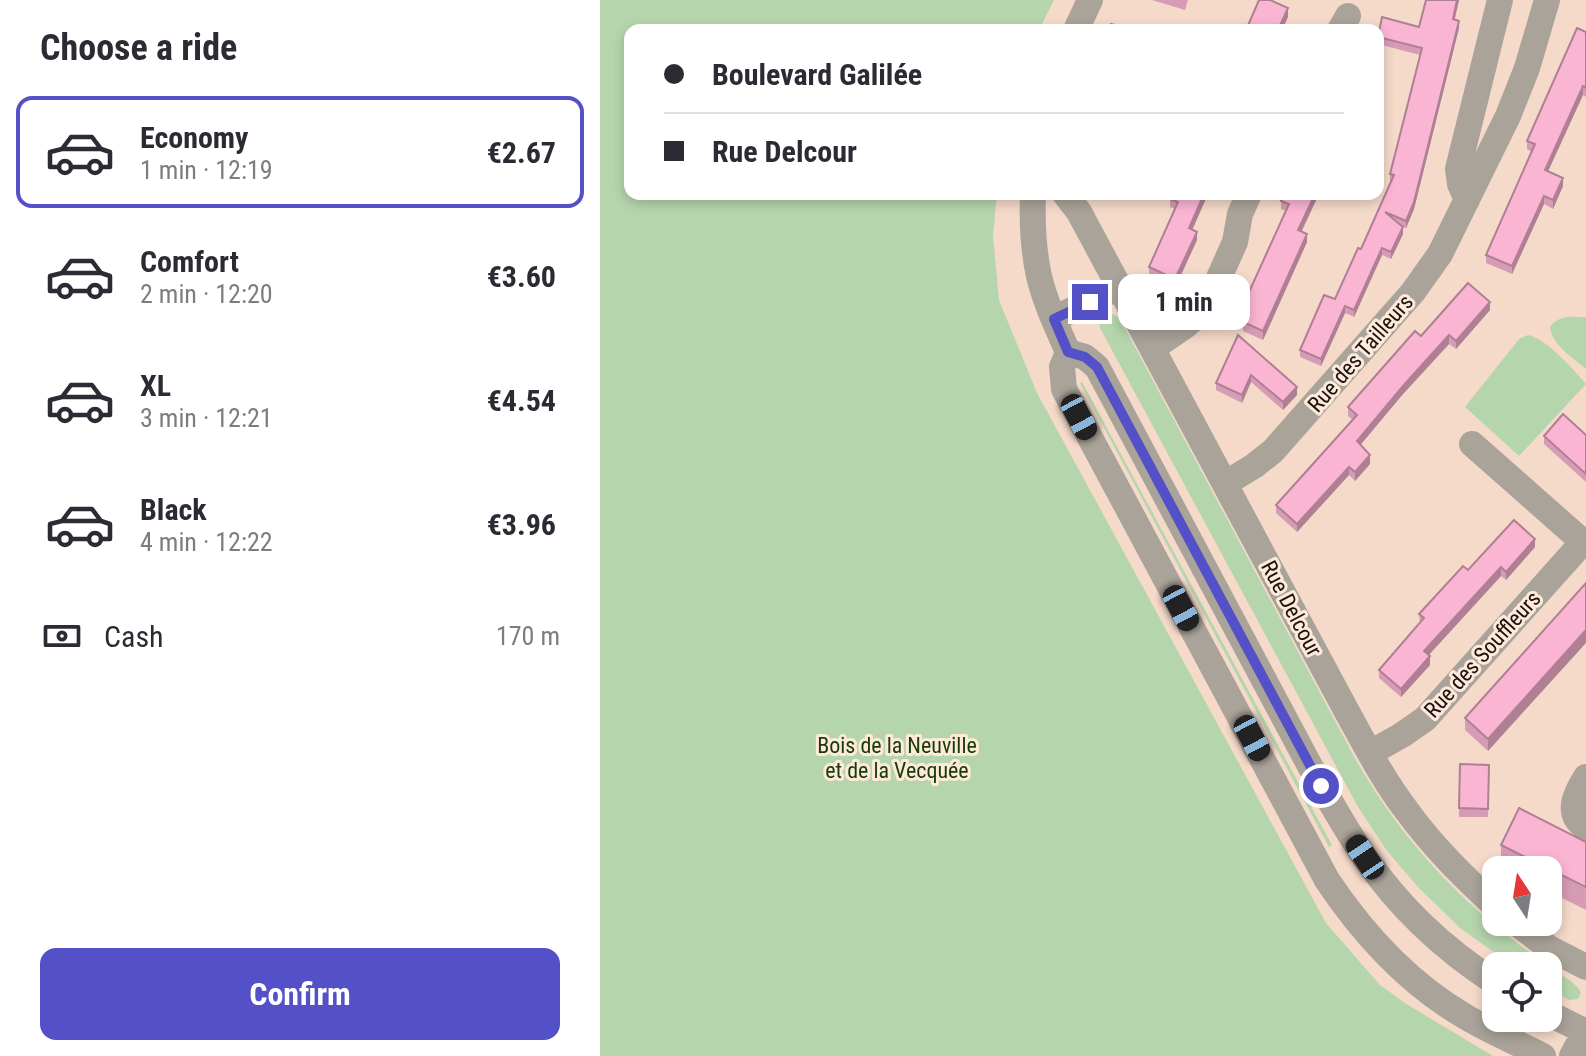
<!DOCTYPE html>
<html lang="en">
<head>
<meta charset="utf-8">
<style>
	:root { --surface:#fff; --page:#f7f7f7; --text:#2b2b33; --muted:#7c7c81; --line:#e1e1e2; --accent:#5451c8 }
	body { margin:0; font-family:"Roboto Condensed",sans-serif; background:var(--page); color:var(--text); height:100vh; display:flex; flex-direction:column; font-size:30px; white-space:nowrap }
	* { box-sizing:border-box; margin:0 }
	p { font-size:26px; color:var(--muted) }
	.icon { flex:none; width:44px; height:44px; fill:none; stroke:currentColor; stroke-width:2; stroke-linecap:round; stroke-linejoin:round }
	.map { position:relative; flex:1; overflow:hidden }
	.details { display:flex; flex-direction:column; background:var(--surface); width:600px }
	.details>* { flex:none }
	.top-card { position:absolute; left:24px; top:24px; width:760px; height:176px; border-radius:16px; box-shadow:0 4px 12px #0003; display:grid; align-content:center; height:176px; padding:0 40px; background:var(--surface) }
	.needle { width:52px; rotate:348deg }
	.buttons { position:absolute; left:882px; top:856px; display:grid; gap:16px }
	.buttons a { display:grid; place-items:center; width:80px; height:80px; border-radius:16px; background:var(--surface); box-shadow:0 4px 12px #0003; font-size:40px }
	.end { position:absolute; width:36px; height:36px; margin:-18px; border:10px solid #5451c8; background:#fff; box-shadow:0 0 0 4px #fff }
	.from { border-radius:50% }
	.bubble { position:absolute; height:56px; border-radius:16px; background:var(--surface); box-shadow:0 4px 12px #0003; font-size:26px; font-weight:700; line-height:56px; text-align:center }
	.car { position:absolute; width:24px; height:48px; margin:-24px -12px; border-radius:10px; box-shadow:0 0 6px 2px #0007; background:linear-gradient(#222 24%,#8ab4d8 0 40%,#222 0 76%,#8ab4d8 0 86%,#222 0) }
	.top-card b { display:flex; align-items:center; gap:28px; height:76px; font-size:30px }
	.top-card b+b { border-top:2px solid var(--line) }
	.top-card i { width:20px; height:20px; background:var(--text) }
	ul { padding:0; list-style:none }
	li { display:flex; align-items:center; gap:24px; height:112px; margin:0 16px 12px; padding:0 24px; border:4px solid transparent; border-radius:16px }
	li div { flex:1 }
	li b { display:block; font-size:30px }
	li em { font-style:normal; font-weight:700 }
	li.current { border-color:var(--accent) }
	li>.icon { width:72px; height:72px; stroke-width:1.5 }
	h2 { padding:0 40px; font-size:36px; line-height:96px }
	.pay { display:flex; align-items:center; gap:20px; height:88px; padding:0 40px; font-size:30px }
	.pay p { margin-inline-start:auto }
	.primary-button { display:flex; gap:16px; margin-top:auto; padding:16px 40px }
	.primary-button a { flex:1; height:92px; border-radius:16px; background:var(--accent); color:#fff; font-size:32px; font-weight:700; line-height:92px; text-align:center }
	main { display:flex; flex:1; min-height:0 }
	.map>svg:first-child { display:block }
</style>
</head>
<body>
<main>
<section class="details">
<h2>Choose a ride</h2>
<ul>
<li class="current"><svg class="icon" aria-label="car" viewBox="0 0 24 24"><path d="M5 17H2v-5l4-1 3-4h7l3 4 3 1v5h-3M9 17h6M6 11h13"/><circle cx="7" cy="17" r="2"/><circle cx="17" cy="17" r="2"/></svg><div><b>Economy</b><p>1 min · 12:19</p></div><em>€2.67</em></li>
<li><svg class="icon" aria-label="car" viewBox="0 0 24 24"><path d="M5 17H2v-5l4-1 3-4h7l3 4 3 1v5h-3M9 17h6M6 11h13"/><circle cx="7" cy="17" r="2"/><circle cx="17" cy="17" r="2"/></svg><div><b>Comfort</b><p>2 min · 12:20</p></div><em>€3.60</em></li>
<li><svg class="icon" aria-label="car" viewBox="0 0 24 24"><path d="M5 17H2v-5l4-1 3-4h7l3 4 3 1v5h-3M9 17h6M6 11h13"/><circle cx="7" cy="17" r="2"/><circle cx="17" cy="17" r="2"/></svg><div><b>XL</b><p>3 min · 12:21</p></div><em>€4.54</em></li>
<li><svg class="icon" aria-label="car" viewBox="0 0 24 24"><path d="M5 17H2v-5l4-1 3-4h7l3 4 3 1v5h-3M9 17h6M6 11h13"/><circle cx="7" cy="17" r="2"/><circle cx="17" cy="17" r="2"/></svg><div><b>Black</b><p>4 min · 12:22</p></div><em>€3.96</em></li>
</ul>
<div class="pay"><svg class="icon" aria-label="cash" viewBox="0 0 24 24"><path d="M3 7h18v10H3z"/><circle cx="12" cy="12" r="2"/></svg>Cash<p>170 m</p></div>
<div class="primary-button"><a>Confirm</a></div>
</section>
<div class="map">
<svg width="986" height="1056" viewBox="0 0 986 1056">
	<rect width="100%" height="100%" fill="#f5daca"/>
	<path fill="#b5d6ad" d="M0,0H454L439,30H30V194H397L393,236L399,300L437,393L726,923L780,985L808,1005L893,1056H0Z
		M512,314L519,318L528,334L757,762C813,858 880,921 972,982L979,989L981,993L978,999L969,1000L948,988V966H913L860,928L818,887L787,851L758,807L500,328L499,321L503,316Z
		M986,317V369C973,358 952,345 950,327C959,314 973,317 986,317Z
		M928,335C947,339 973,369 986,384L919,456L865,407L919,339Z
		M482,382L732,845L729,847L480,383Z"/>
	<g fill="none" stroke-linecap="round" stroke-linejoin="round">
		<path stroke="#aaa399" stroke-width="26" d="M476,30L490,0
			M740,30L748,16
			M433,194C432,221 433,249 439,276C445,302 457,327 468,352L462,367L464,389L727,880C763,934 809,984 866,1017C891,1032 918,1043 943,1056
			M465,194L479,212L746,710C765,744 783,780 807,811C833,847 864,877 896,907
			M867,200L860,184L858,169L900,0
			M454,319L519,287
			M553,348L585,326L605,309L635,242L640,214L649,194
			M468,352L485,357L497,367L710,766C727,796 744,827 764,856C798,906 845,950 896,983
			M626,483L654,466L673,451L813,292L840,254L908,116L927,68L947,0
			M770,753L802,735L825,719L983,542L872,444
			M986,777C975,794 965,814 986,828
			M915,922L949,948L986,967
			M948,1013L986,1032
			M972,1056L986,1030"/>
	</g>
	<path fill="#d79cb5" d="M552,0H588L585,10Z
		M826,0H859L854,20L859,28L814,209L806,228L802,226L803,234L791,259L782,255L754,317L745,313L721,366L700,357V350L735,299L761,249L791,182L790,181V174L820,55L778,44V34L819,27Z
		M986,32V97L983,95L948,171L963,186L953,209L944,204L912,274L886,263V255L932,152L927,149V141Z
		M572,194H608L592,230L597,240L575,288L549,276V267L575,209L570,207V199Z
		M684,194H719L702,231L707,242L663,340L643,331V324L639,323V314L686,211L681,209V201Z
		M890,310L856,349L849,344L803,394L760,445L770,464L755,481L749,475L697,532L676,513V505L753,420L748,416V407L821,336Z
		M638,335L697,395L683,410L651,382L642,403L616,390V383Z
		M986,435V482L944,444V436Z
		M935,547L906,580L901,576L829,655L830,665L801,697L779,678V670L820,623L819,614L868,570Z
		M986,583L888,751L865,730V718Z
		M889,765L888,817H859V808Z
		M986,842V910L948,891V870H906L901,868V845Z"/>
	<path fill="#af7f94" d="M857,0H859L853,27V19Z
		M688,8V17L682,30H678Z
		M859,21V28L814,209L806,228V221Z
		M983,86V95L945,178V170Z
		M963,178V186L953,209V200Z
		M604,194H608L589,237V228Z
		M715,194H719L698,238V230Z
		M944,196V204L912,274V266Z
		M803,227V234L791,259V252Z
		M597,232V240L575,288V279Z
		M707,234V242L663,340V331Z
		M782,248V255L754,317V310Z
		M890,302V310L856,349V341Z
		M745,306V313L721,366V359Z
		M849,335V344L803,394L757,449V441L803,386Z
		M651,375V382L642,403V395Z
		M697,387V395L683,410V402Z
		M770,455V464L755,481V472Z
		M749,467V475L697,532V524Z
		M935,539V547L906,580V572Z
		M901,567V576L824,660V651Z
		M986,630V643L888,751V739Z
		M830,656V665L801,697V689Z"/>
	<path fill="#fab5d3" stroke="#af7f94" stroke-width="2" d="M659,0H670L688,8L678,30H646Z
		M826,0H857L853,19L859,21L814,202L806,221L785,212L803,227L791,252L782,248L754,310L745,306L721,359L700,350L724,295L735,299L758,248L761,249L794,175L790,174L822,48L778,37L782,17L819,27Z
		M511,24L533,30H509Z
		M977,28L986,32V88L983,86L945,170L963,178L953,200L944,196L912,266L886,255L935,144L927,141Z
		M572,194H604L589,228L597,232L575,279L549,267L578,202L570,199Z
		M684,194H715L698,230L707,234L663,331L643,322L645,317L639,314L689,204L681,201Z
		M868,283L890,302L856,341L849,335L803,386L757,441L770,455L755,472L749,467L697,524L676,505L757,415L748,407L815,331L821,336Z
		M638,335L697,387L683,402L651,375L642,395L616,383Z
		M963,414L986,435V474L944,436Z
		M914,520L935,539L906,572L901,567L824,651L830,656L801,689L779,670L824,618L819,614L863,566L868,570Z
		M986,583V630L888,739L865,718Z
		M860,764L889,765L888,809L859,808Z
		M919,808L986,842V887L901,845Z"/>
	<g fill="none" stroke-linecap="round" stroke-linejoin="round">
		<path stroke="#5451c8" stroke-width="10" d="M490,302L454,319L468,352L485,357L497,367L721,786"/>
	</g>
	<g text-anchor="middle" stroke-width="6" stroke-linejoin="round" paint-order="stroke">
		<g font-size="22" fill="#1a120c" stroke="#fee9db">
			<text transform="translate(760 353) rotate(-49)" y="8">Rue des Tailleurs</text>
			<text transform="translate(692 608) rotate(62)" y="8">Rue Delcour</text>
			<text transform="translate(882 654) rotate(-48)" y="8">Rue des Souffleurs</text>
		</g>
		<g font-size="22" fill="#143d06" stroke="#fee9db">
			<text x="297" y="753">Bois de la Neuville<tspan x="297" dy="25">et de la Vecquée</tspan></text>
		</g>
	</g>
</svg>
<div class="buttons">
<a><svg class="needle" viewBox="-14 -14 28 28"><path d="M0-13l5 13h-10z" fill="#e53935"/><path d="M0 13l5-13h-10z" fill="#7c7c81"/></svg></a>
<a><svg class="icon" aria-label="locate" viewBox="0 0 24 24"><circle cx="12" cy="12" r="6"/><path d="M12 2v4M12 18v4M2 12h4M18 12h4"/></svg></a>
</div>
<i class="end from" style="left:721px;top:786px"></i>
<i class="end" style="left:490px;top:302px"></i>
<div class="bubble" style="left:518px;top:274px;width:132px">1 min</div>
<i class="car" style="left:479px;top:417px;rotate:152deg"></i>
<i class="car" style="left:581px;top:608px;rotate:152deg"></i>
<i class="car" style="left:652px;top:738px;rotate:152deg"></i>
<i class="car" style="left:765px;top:857px;rotate:326deg"></i>
<div class="top-card">
<b><i class="from"></i>Boulevard Galilée</b>
<b><i></i>Rue Delcour</b>
</div>
</div>
</main>
</body>
</html>
